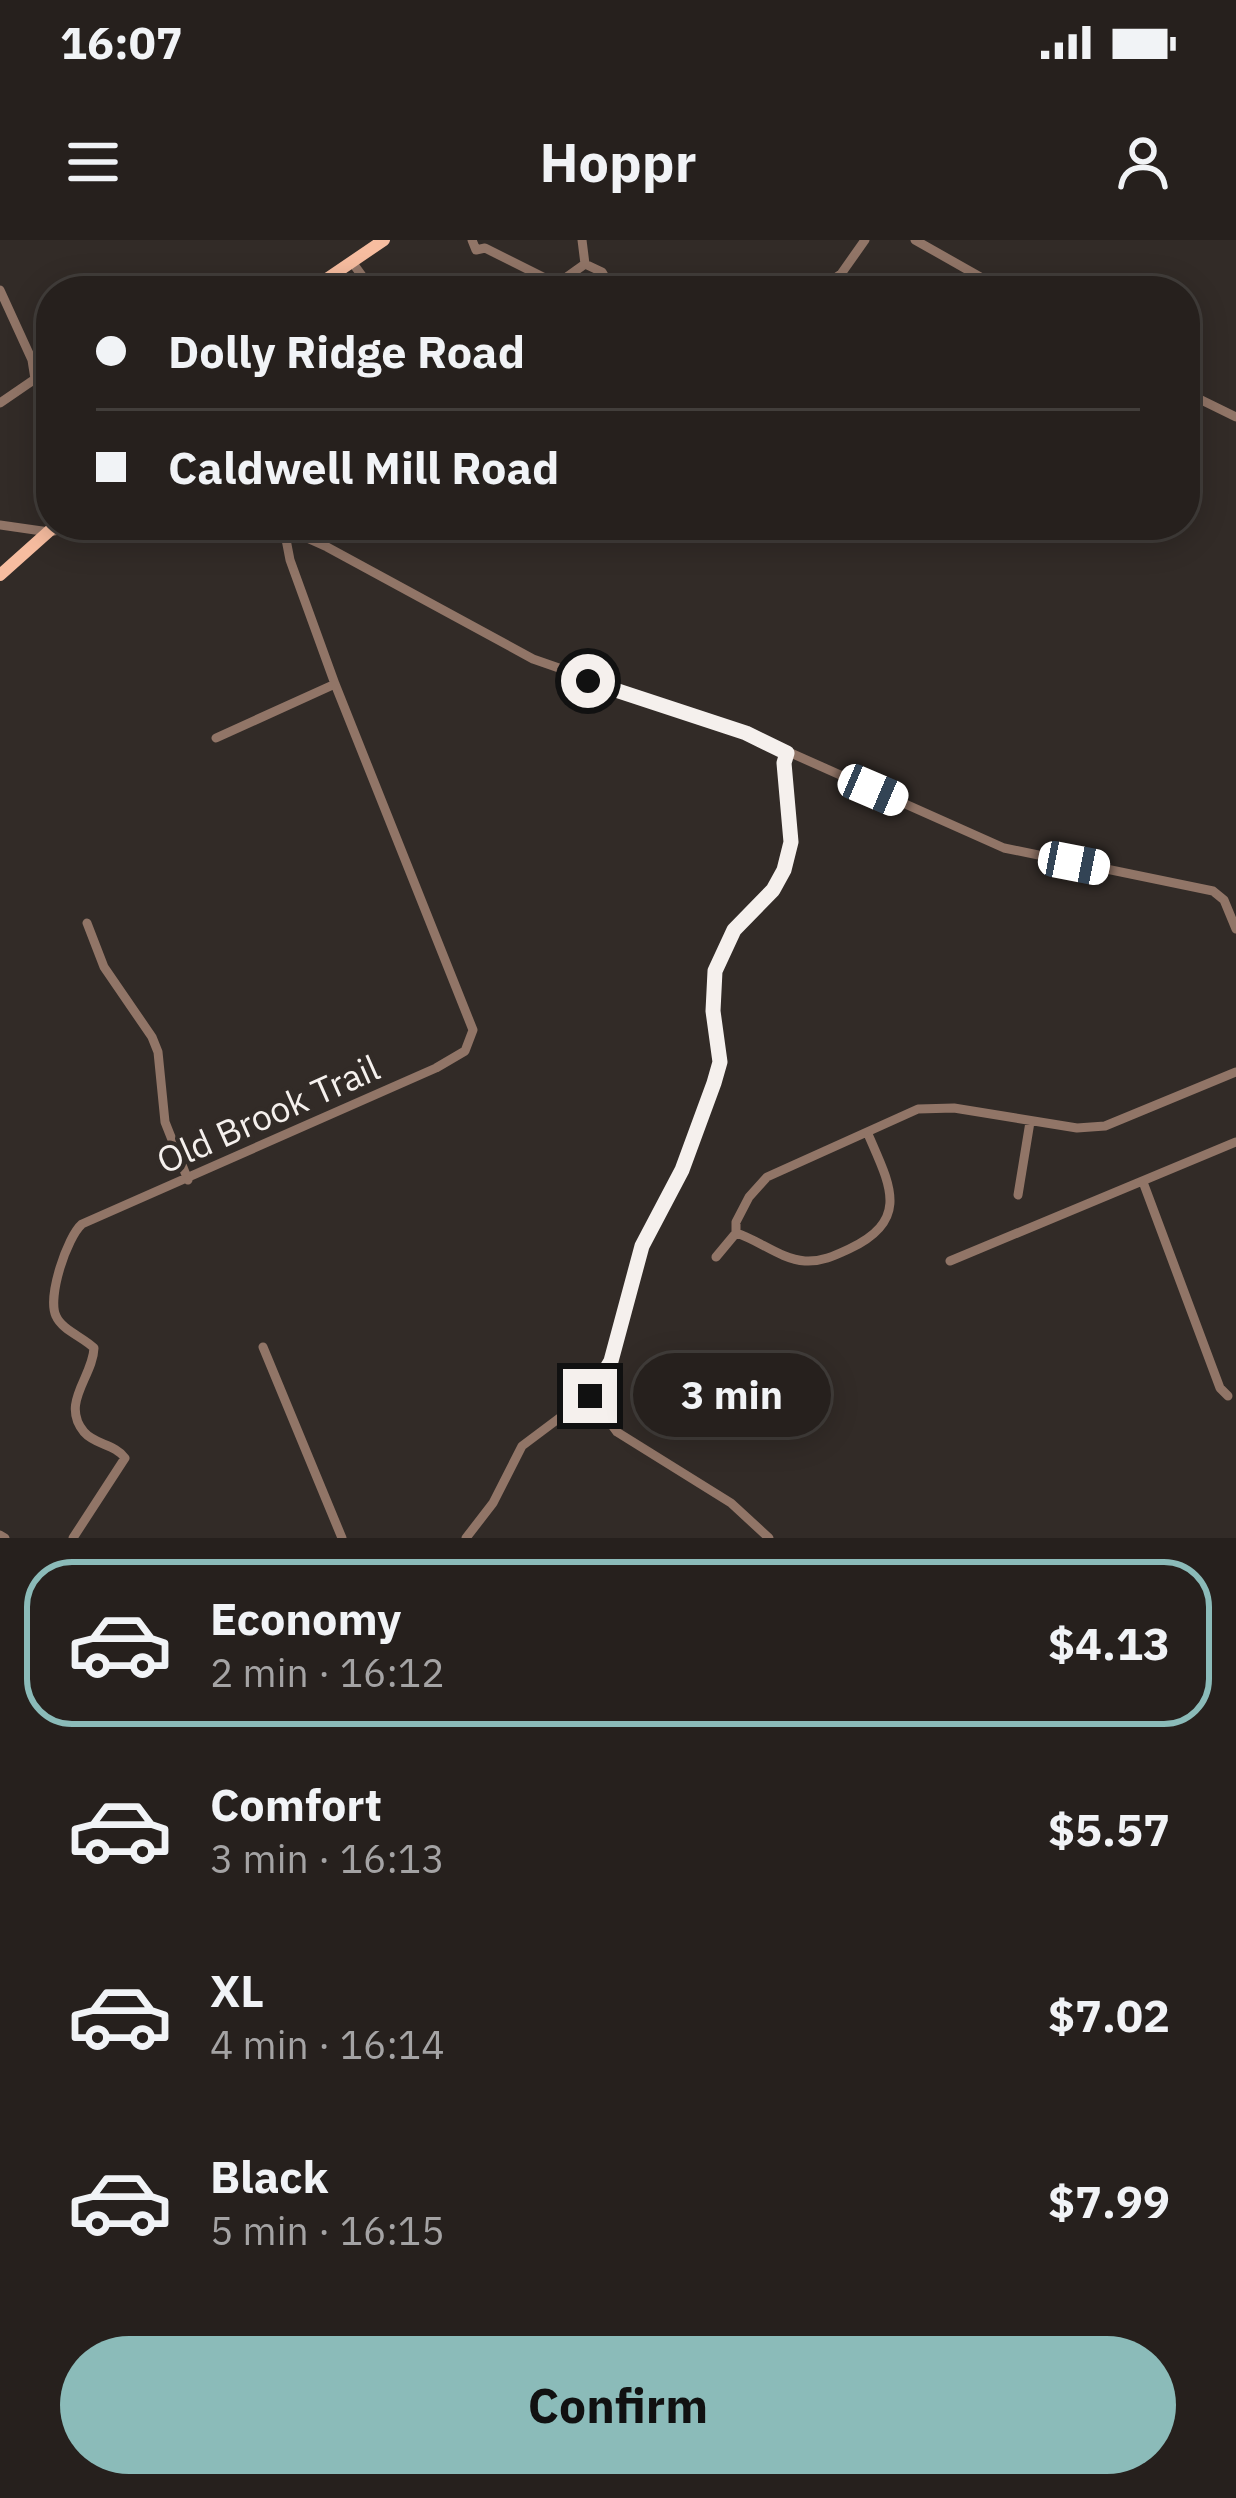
<!DOCTYPE html>
<html lang="en">
<head>
<meta charset="utf-8">
<style>
	:root { --surface:#26201d; --page:#322d2a; --text:#f1f3f6; --muted:#a4a3a4; --line:#423e3b; --accent:#8bbbb9 }
	body { margin:0; font-family:"IBM Plex Sans",sans-serif; background:var(--page); color:var(--text); height:100vh; display:flex; flex-direction:column; font-size:45px; white-space:nowrap }
	* { box-sizing:border-box; margin:0 }
	p { font-size:39px; color:var(--muted) }
	.icon { flex:none; width:66px; height:66px; fill:none; stroke:currentColor; stroke-width:2; stroke-linecap:round; stroke-linejoin:round }
	.map { position:relative; height:1298px; overflow:hidden }
	.panel { display:flex; flex-direction:column; background:var(--surface); flex:1 }
	.panel>* { flex:none }
	.guide { position:absolute; left:36px; top:36px; width:1164px; height:264px; border-radius:48px; box-shadow:0 6px 30px #0003,0 0 0 3px var(--line); display:grid; align-content:center; height:264px; padding:0 60px; background:var(--surface) }
	.end { position:absolute; width:54px; height:54px; margin:-27px; border:15px solid #f5f0ed; background:#111; box-shadow:0 0 0 6px #111 }
	.from { border-radius:50% }
	.bubble { position:absolute; height:84px; border-radius:42px; background:var(--surface); box-shadow:0 6px 30px #0003,0 0 0 3px var(--line); font-size:39px; font-weight:800; line-height:84px; text-align:center }
	.car { position:absolute; width:36px; height:72px; margin:-36px -18px; border-radius:15px; box-shadow:0 0 9px 3px #0007; background:linear-gradient(#fff 24%,#345 0 40%,#fff 0 76%,#345 0 86%,#fff 0) }
	.guide b { display:flex; align-items:center; gap:42px; height:114px; font-size:45px }
	.guide b+b { border-top:3px solid var(--line) }
	.guide i { width:30px; height:30px; background:var(--text) }
	ul { padding:21px 0 0; list-style:none }
	li { display:flex; align-items:center; gap:36px; height:168px; margin:0 24px 18px; padding:0 36px; border:6px solid transparent; border-radius:48px }
	li div { flex:1 }
	li b { display:block; font-size:45px }
	li em { font-style:normal; font-weight:800 }
	li.on { border-color:var(--accent) }
	li>.icon { width:108px; height:108px; stroke-width:1.5 }
	.action { display:flex; gap:24px; margin-top:auto; padding:24px 60px }
	.action a { flex:1; height:138px; border-radius:72px; background:var(--accent); color:#111; font-size:48px; font-weight:800; line-height:138px; text-align:center }
	.status { display:flex; justify-content:space-between; align-items:center; height:84px; padding:0 60px; background:var(--surface); direction:ltr }
	.status svg { height:33px; fill:currentColor }
	header { display:flex; justify-content:space-between; align-items:center; height:156px; padding:0 60px; background:var(--surface); font-size:54px; font-weight:800 }
	.map>svg:first-child { display:block }
</style>
</head>
<body>
<div class="status"><b>16:07</b><svg viewBox="0 0 49 12"><path d="M0 12V9h3v3zM5 12V6h3v6zM10 12V3h3v9zM15 12V0h3v12zM26 1h20v11H26zM47 4h2v5h-2z"/></svg></div>
<header><svg class="icon" aria-label="menu" viewBox="0 0 24 24"><path d="M4 6h16M4 12h16M4 18h16"/></svg>Hoppr<svg class="icon" aria-label="person" viewBox="0 0 24 24"><circle cx="12" cy="8" r="4"/><path d="M4 21q1-7 8-7t8 7"/></svg></header>
<div class="map">
<svg width="1236" height="1298" viewBox="0 0 1236 1298">
	<rect width="100%" height="100%" fill="#322b27"/>
	<g fill="none" stroke-linecap="round" stroke-linejoin="round">
		<path stroke="#917567" stroke-width="9" d="M472,0L476,10L485,8L557,44L562,51
			M582,0L585,24L602,32L613,51
			M915,0L1005,51
			M352,22L373,51
			M557,44L585,24
			M0,50L32,120L35,139L51,145
			M817,51L841,34L865,0
			M1185,152L1236,177
			M0,163L35,139
			M0,285L49,292L82,285
			M278,285L327,307L533,419L746,493L1004,608L1213,651L1224,660L1236,689
			M216,498L335,444
			M87,683L104,727L152,797L158,812L165,882L188,940
			M1143,942L1220,1148L1228,1156
			M1018,955L1030,882
			M736,993C759,1000 780,1019 805,1021C821,1022 834,1016 849,1009C911,980 890,945 868,894
			M716,1017L736,993V982L749,957L767,937L918,869L954,868L1077,888L1105,886L1236,832
			M950,1021L1236,902
			M263,1107L342,1298
			M590,1155L617,1192L731,1263L769,1298
			M0,1295L5,1298
			M73,1298L125,1218C115,1204 95,1205 84,1192C60,1163 93,1137 94,1108C83,1097 62,1090 56,1076C47,1057 67,997 82,984L436,828L465,811L473,790L335,444L290,320L284,289
			M466,1298L493,1263L522,1206L590,1155L611,1121L642,1006L683,930L720,822L713,771L715,731L734,690L773,650L791,609L784,523L787,513"/>
		<path stroke="#f7bda0" stroke-width="12" d="M309,51L384,0
			M0,335L56,285"/>
	</g>
	<g fill="none" stroke-linecap="round" stroke-linejoin="round">
		<path stroke="#f5f0ed" stroke-width="15" d="M588,441L746,493L787,513L784,523L791,602L784,630L773,650L734,690L715,731L713,771L720,822L714,843L682,930L642,1006L611,1121L590,1156"/>
	</g>
	<g text-anchor="middle" stroke-width="9" stroke-linejoin="round" paint-order="stroke">
		<g font-size="36" fill="#f5f0ed" stroke="#322b27">
			<text transform="translate(268 874) rotate(-24)" y="13">Old Brook Trail</text>
		</g>
	</g>
</svg>
<i class="end from" style="left:588px;top:441px"></i>
<i class="end" style="left:590px;top:1156px"></i>
<div class="bubble" style="left:633px;top:1113px;width:198px">3 min</div>
<i class="car" style="left:873px;top:550px;rotate:113deg"></i>
<i class="car" style="left:1074px;top:623px;rotate:101deg"></i>
<div class="guide">
<b><i class="from"></i>Dolly Ridge Road</b>
<b><i></i>Caldwell Mill Road</b>
</div>
</div>
<section class="panel">
<ul>
<li class="on"><svg class="icon" aria-label="car" viewBox="0 0 24 24"><path d="M5 17H2v-5l4-1 3-4h7l3 4 3 1v5h-3M9 17h6M6 11h13"/><circle cx="7" cy="17" r="2"/><circle cx="17" cy="17" r="2"/></svg><div><b>Economy</b><p>2 min · 16:12</p></div><em>$4.13</em></li>
<li><svg class="icon" aria-label="car" viewBox="0 0 24 24"><path d="M5 17H2v-5l4-1 3-4h7l3 4 3 1v5h-3M9 17h6M6 11h13"/><circle cx="7" cy="17" r="2"/><circle cx="17" cy="17" r="2"/></svg><div><b>Comfort</b><p>3 min · 16:13</p></div><em>$5.57</em></li>
<li><svg class="icon" aria-label="car" viewBox="0 0 24 24"><path d="M5 17H2v-5l4-1 3-4h7l3 4 3 1v5h-3M9 17h6M6 11h13"/><circle cx="7" cy="17" r="2"/><circle cx="17" cy="17" r="2"/></svg><div><b>XL</b><p>4 min · 16:14</p></div><em>$7.02</em></li>
<li><svg class="icon" aria-label="car" viewBox="0 0 24 24"><path d="M5 17H2v-5l4-1 3-4h7l3 4 3 1v5h-3M9 17h6M6 11h13"/><circle cx="7" cy="17" r="2"/><circle cx="17" cy="17" r="2"/></svg><div><b>Black</b><p>5 min · 16:15</p></div><em>$7.99</em></li>
</ul>
<div class="action"><a>Confirm</a></div>
</section>
</body>
</html>
